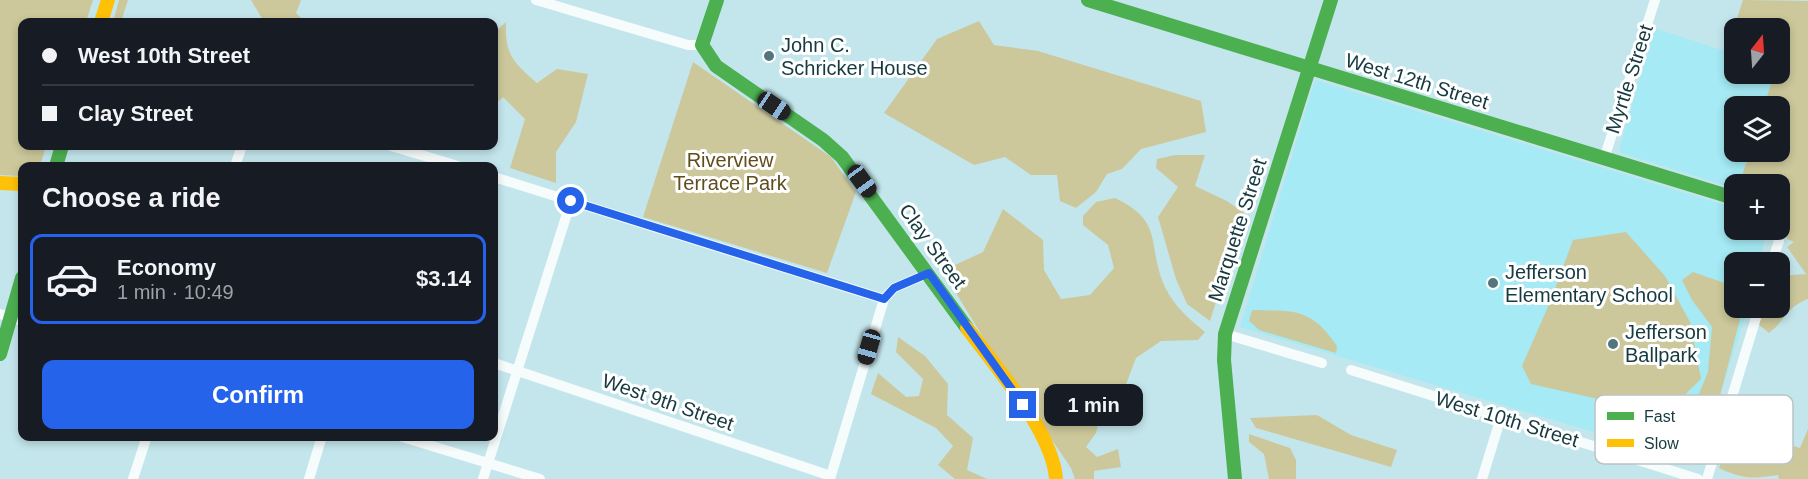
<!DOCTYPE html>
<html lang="en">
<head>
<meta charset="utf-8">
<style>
	:root { --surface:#171b24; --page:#242831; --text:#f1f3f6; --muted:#9ea1a6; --line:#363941; --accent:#2563eb }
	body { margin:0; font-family:Arial,sans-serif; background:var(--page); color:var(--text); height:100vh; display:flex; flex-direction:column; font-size:22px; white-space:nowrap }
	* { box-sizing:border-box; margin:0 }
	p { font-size:20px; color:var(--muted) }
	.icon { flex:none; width:33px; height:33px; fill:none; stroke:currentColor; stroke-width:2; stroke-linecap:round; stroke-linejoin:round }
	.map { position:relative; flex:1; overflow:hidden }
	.details { position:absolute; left:18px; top:162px; width:480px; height:279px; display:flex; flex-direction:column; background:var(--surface); border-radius:12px; box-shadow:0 3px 9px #0003 }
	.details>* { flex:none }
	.banner { position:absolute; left:18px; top:18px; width:480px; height:132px; border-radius:12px; box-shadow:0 3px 9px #0003; display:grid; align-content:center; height:132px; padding:0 24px; background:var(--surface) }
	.needle { width:39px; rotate:17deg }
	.controls { position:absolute; left:1724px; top:18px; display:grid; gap:12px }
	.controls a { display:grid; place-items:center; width:66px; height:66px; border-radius:12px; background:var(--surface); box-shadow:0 3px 9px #0003; font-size:30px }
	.end { position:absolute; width:27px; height:27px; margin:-14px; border:8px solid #2563eb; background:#fff; box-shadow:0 0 0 3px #fff }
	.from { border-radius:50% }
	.bubble { position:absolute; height:42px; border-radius:12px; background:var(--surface); box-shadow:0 3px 9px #0003; font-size:20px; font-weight:800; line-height:42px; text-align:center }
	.car { position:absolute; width:18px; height:36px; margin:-18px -9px; border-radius:8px; box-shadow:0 0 4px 2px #0007; background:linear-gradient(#222 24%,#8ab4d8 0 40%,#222 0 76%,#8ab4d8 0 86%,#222 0) }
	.banner b { display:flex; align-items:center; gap:21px; height:57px; font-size:22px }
	.banner b+b { border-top:2px solid var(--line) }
	.banner i { width:15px; height:15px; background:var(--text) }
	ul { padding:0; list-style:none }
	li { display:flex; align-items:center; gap:18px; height:90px; margin:0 12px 9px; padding:0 12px; border:3px solid transparent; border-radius:12px }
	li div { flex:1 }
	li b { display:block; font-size:22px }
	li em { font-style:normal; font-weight:800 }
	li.active { border-color:var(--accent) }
	li>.icon { width:54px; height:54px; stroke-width:1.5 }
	h2 { padding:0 24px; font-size:27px; line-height:72px }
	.button { display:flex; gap:12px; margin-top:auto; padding:12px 24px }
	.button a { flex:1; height:69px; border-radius:12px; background:var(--accent); color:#fff; font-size:24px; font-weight:800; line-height:69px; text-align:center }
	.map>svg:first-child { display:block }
</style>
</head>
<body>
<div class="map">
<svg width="1808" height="479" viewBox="0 0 1808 479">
	<rect width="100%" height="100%" fill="#c3e6ec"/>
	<path fill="#a5eaf4" d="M1654,28L1734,54V74H1774L1764,106H1734V152H1750L1739,184H1734V188L1621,153L1619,150Z
		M1315,80L1734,208V230H1764L1765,237L1760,262H1734V308H1748L1698,463L1240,327Z"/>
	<path fill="#ccc89b" d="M0,0H93L86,22H22V146H46L40,166H22V176L0,175Z
		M119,0H128L121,22H113Z
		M251,0H301L296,13L305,22H264Z
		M1743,0L1808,1V299C1785,308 1787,319 1769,333L1758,324L1765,308H1779L1780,276L1806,274L1787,247L1794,242L1787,239C1786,219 1779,205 1779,184H1739L1750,152H1779V106H1764L1774,74H1779V28H1734Z
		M979,21L994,45L1038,51L1201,101L1206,132L1141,149L1122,169L1107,174L1096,192L1076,208L1060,201L1057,175H1031L1005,157L974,165L884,113L937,39Z
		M506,22C505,55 513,62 537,83L557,69L588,74L576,122L556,152V183L510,168L525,119L503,97L494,105V33Z
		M693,62L831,157L856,192L827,273L643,217Z
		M1175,155H1205L1195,186L1227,201L1244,213L1210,321L1187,304L1176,279L1158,217L1178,187L1156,168L1157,159Z
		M1115,198C1166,222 1146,246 1165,287C1174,306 1189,319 1205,332L1198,340L1161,341L1136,358L1122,395L1104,398L1096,433L1086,447L1097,457L1118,449L1121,467L1094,471V479H1075L1071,468L989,347L937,262L955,265L983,252L1003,209L1043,240L1044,270L1061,299L1090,295L1114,268L1108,245L1083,225V216L1096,202Z
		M1626,232L1665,276L1690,322L1701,379L1665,414L1531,384L1522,366L1550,302L1573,240Z
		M1693,272L1730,285L1734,289V308H1743L1706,449L1697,448L1696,401L1708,372L1712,327L1692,300L1682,280Z
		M1252,310C1295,311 1311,308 1337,346L1336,353L1259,330L1249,321Z
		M898,337L925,356L948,384L947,415L973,438L967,470L987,479H955L938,465L953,446L936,428L871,394L878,373L906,397L919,396L923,379L896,352Z
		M1741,406L1762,408L1780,442L1800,448L1808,429V479H1779L1778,475C1752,479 1742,479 1719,468Z
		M1317,415L1351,435L1397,450L1391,467L1256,428L1250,418Z
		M1249,434L1290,448L1296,460V479H1269L1264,454L1249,442Z"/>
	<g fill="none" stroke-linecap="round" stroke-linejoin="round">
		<path stroke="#f6fbfc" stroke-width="10" d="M536,0L688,45H702
			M391,146L458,166
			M1604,159L1655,0
			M235,166L242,146
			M494,177L884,299
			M1772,262L1779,241L1777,230
			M0,314L22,321
			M1225,334L1322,363
			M494,363L831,476
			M1351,370L1698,479
			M399,436L540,479
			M133,479L147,436
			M309,479L322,436
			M483,479L571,201
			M830,479L884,299L894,288L929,273
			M1482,479L1501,417
			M1707,479L1759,308"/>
		<path stroke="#4caf50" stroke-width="14" d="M717,0L702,45L716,66L823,140L842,157L967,328
			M1088,0L1734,198
			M56,166L62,146
			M0,354L22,278
			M1235,479L1224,360L1225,334L1331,0"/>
		<path stroke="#ffc107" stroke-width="14" d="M101,22L108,0
			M0,183L22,184
			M967,328C995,366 1053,432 1056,479"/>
	</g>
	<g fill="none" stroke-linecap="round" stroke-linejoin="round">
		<path stroke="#2563eb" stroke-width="8" d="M571,201L884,299L894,288L929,273L1023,405"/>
	</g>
	<g fill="#53767c" stroke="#fff" stroke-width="2">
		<circle cx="769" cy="56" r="6"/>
		<circle cx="1493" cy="283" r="6"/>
		<circle cx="1613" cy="344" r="6"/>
	</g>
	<g text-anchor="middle" stroke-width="6" stroke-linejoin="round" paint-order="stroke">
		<g font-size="20" fill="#163a3f" stroke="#fff" text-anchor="start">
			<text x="781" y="52">John C.<tspan x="781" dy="23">Schricker House</tspan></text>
			<text x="1505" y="279">Jefferson<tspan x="1505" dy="23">Elementary School</tspan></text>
			<text x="1625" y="339">Jefferson<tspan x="1625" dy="23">Ballpark</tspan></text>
		</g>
		<g font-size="20" fill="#163a3f" stroke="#fff">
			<text transform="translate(1629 79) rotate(-72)" y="7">Myrtle Street</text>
			<text transform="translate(1417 81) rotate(17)" y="7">West 12th Street</text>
			<text transform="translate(1237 230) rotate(-72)" y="7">Marquette Street</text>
			<text transform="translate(933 246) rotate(54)" y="7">Clay Street</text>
			<text transform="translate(668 402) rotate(19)" y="7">West 9th Street</text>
			<text transform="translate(1507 419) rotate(17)" y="7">West 10th Street</text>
		</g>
		<g font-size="20" fill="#604d1c" stroke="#fff">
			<text x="730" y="167">Riverview<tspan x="730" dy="23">Terrace Park</tspan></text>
		</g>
	</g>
	<rect x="1595" y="395" width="198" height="69" rx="9" fill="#fff" stroke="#b9c4c5" stroke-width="1.5"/>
	<rect x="1607" y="412" width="27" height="8" fill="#4caf50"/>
	<rect x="1607" y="439" width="27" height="8" fill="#ffc107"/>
	<g font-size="16" fill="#163a3f">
		<text x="1644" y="422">Fast</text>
		<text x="1644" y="449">Slow</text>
	</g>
</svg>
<div class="controls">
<a><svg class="needle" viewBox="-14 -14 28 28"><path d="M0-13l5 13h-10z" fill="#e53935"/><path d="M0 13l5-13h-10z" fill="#9ea1a6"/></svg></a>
<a><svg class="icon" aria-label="layers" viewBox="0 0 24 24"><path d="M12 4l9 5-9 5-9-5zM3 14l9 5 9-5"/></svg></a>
<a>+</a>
<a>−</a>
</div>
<i class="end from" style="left:571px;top:201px"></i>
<i class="end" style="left:1023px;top:405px"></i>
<div class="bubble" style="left:1044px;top:384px;width:99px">1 min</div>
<i class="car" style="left:774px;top:106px;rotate:124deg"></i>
<i class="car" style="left:862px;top:181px;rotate:144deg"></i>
<i class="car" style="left:869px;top:347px;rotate:196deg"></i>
<div class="banner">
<b><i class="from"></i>West 10th Street</b>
<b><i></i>Clay Street</b>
</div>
<section class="details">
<h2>Choose a ride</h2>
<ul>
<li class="active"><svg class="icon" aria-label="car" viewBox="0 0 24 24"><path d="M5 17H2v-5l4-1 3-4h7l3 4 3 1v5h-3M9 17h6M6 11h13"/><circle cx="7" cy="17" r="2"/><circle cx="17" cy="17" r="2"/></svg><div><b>Economy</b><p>1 min · 10:49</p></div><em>$3.14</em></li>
</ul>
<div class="button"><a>Confirm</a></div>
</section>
</div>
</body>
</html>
